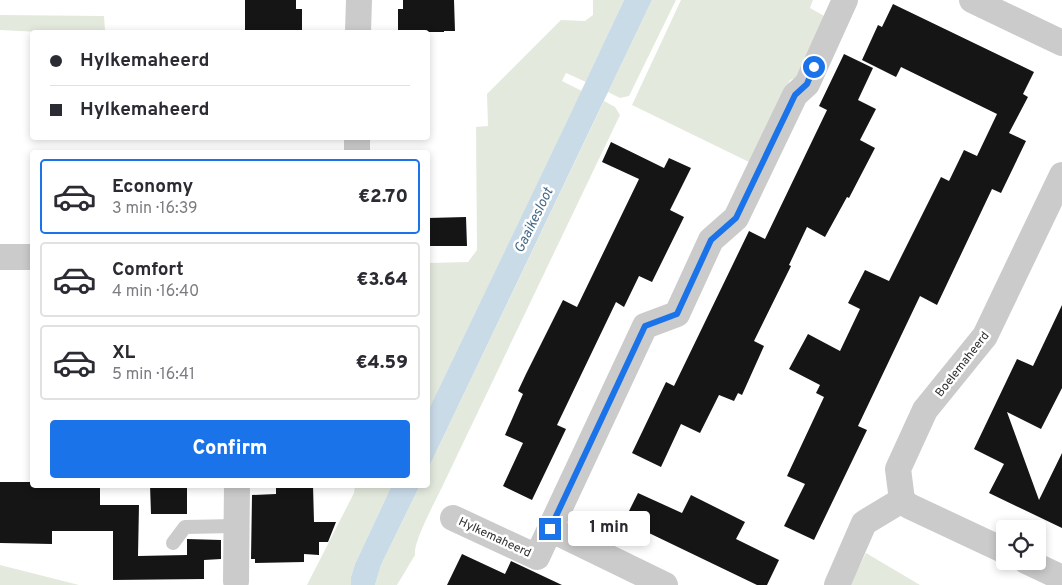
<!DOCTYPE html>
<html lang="en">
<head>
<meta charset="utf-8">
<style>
	:root { --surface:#fff; --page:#f2f2f3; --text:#2b2b33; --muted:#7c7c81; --line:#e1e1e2; --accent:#1a73e8 }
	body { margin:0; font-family:Overpass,sans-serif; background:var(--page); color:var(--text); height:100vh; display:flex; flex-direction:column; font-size:19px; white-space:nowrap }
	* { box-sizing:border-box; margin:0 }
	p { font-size:16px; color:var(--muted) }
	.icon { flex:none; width:28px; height:28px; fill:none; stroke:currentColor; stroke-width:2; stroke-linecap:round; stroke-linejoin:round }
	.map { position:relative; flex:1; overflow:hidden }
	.details { position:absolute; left:30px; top:150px; width:400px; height:338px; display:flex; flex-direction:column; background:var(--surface); border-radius:5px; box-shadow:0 2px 8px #0003 }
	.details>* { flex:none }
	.hud { position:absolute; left:30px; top:30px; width:400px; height:110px; border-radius:5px; box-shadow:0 2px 8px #0003; display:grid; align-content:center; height:110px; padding:0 20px; background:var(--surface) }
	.fabs { position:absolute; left:996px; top:520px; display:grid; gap:10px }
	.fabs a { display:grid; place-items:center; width:50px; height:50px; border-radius:5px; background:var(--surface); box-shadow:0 2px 8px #0003; font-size:25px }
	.end { position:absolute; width:22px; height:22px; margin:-11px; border:6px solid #1a73e8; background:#fff; box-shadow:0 0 0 2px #fff }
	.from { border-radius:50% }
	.bubble { position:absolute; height:35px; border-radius:5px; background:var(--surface); box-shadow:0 2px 8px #0003; font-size:16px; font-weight:800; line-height:35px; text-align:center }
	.hud b { display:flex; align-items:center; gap:18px; height:48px; font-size:19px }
	.hud b+b { border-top:1px solid var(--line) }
	.hud i { width:12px; height:12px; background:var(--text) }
	ul { padding:9px 0 0; list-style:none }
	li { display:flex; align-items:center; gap:15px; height:75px; margin:0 10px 8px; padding:0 10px; border:2px solid var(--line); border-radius:5px }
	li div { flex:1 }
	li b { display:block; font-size:19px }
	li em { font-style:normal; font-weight:800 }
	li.current { border-color:var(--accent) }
	li>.icon { width:45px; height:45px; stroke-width:1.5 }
	.primary-button { display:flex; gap:10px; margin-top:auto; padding:10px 20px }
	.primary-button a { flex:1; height:58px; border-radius:5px; background:var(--accent); color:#fff; font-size:20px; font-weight:800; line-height:58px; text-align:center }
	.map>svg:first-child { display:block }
</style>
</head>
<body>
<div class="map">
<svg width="1062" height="585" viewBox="0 0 1062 585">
	<rect width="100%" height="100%" fill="#fff"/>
	<path fill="#e3eadd" d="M593,0H624L586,82L566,73L562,81L582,91L428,411V263L468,262L477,250L476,127L488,126L487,94L561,20L585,21L593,15Z
		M652,0H676L629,96L620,98L608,92Z
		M681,0H813L810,8L826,17L798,77L790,80L751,163L632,105Z
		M0,15L104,16L105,30L130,31L131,32H39L0,30Z
		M604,101L615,107L620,115L443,485C436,500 413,542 415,555L397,585H375L381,565L420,485H428V469Z
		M355,485H392L355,564L351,577V585H307L354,493Z
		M866,553L920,585H850Z
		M0,565L79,585H0Z"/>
	<path fill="#cadbe8" d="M624,0H652L428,469V411L570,115Z
		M392,485H420L381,565L375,585H351V577L355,564Z"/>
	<path fill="#151515" d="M245,0H296V9H302V32H245Z
		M403,0H454L455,31H444V32H398V9H403Z
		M893,4L1034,72L1023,94L1028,97L1009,133L1026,141L1001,193L992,189L937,305L920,296L858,426L867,430L814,540L784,526L805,484L787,476L824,397L816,393L820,385L789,369L808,334L840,351L860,309L848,303L865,270L889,281L941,177L949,181L964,150L977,156L997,114L901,67L896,77L862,60L878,25L882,27Z
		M844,54L873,68L858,100L876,109L860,140L875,148L849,198L847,197L825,237L807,227L789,265L791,266L754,341L764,346L742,395L738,393L734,401L719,395L700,433L681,424L661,467L632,453L666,382L674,386L749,231L765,239L827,110L819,106Z
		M611,142L664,168L669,158L691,168L670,210L684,217L652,282L639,276L624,307L616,302L557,425L566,429L532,500L503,486L523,443L505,435L523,394L518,391L526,374L563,300L577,307L639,179L602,162Z
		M466,217L467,246H428V218Z
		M1062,305V388L1041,429L1007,412L1039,500L1062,453V528L989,493L1004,464L974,449L1017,359L1033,366Z
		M0,482H32V485H100V505H139L138,556L187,555V539L221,540V559L204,560V579L113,580V531H52V544L0,543Z
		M150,485H187V514H151Z
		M276,485H313L314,522H336L328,542H319V555L304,554V562L255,563V559H251L252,495L276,494Z
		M638,493L682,513L691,495L745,522L736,539L779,560L767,585H757L624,521Z
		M462,554L505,574L511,561L562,585H447Z"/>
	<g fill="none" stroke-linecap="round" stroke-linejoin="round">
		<path stroke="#cbcbcb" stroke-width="14" d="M173,543L185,527L236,526"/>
		<path stroke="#cbcbcb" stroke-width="26" d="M972,0L1062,43
			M358,32L359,0
			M357,152V138
			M0,257H32
			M453,518L537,557L550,529L665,585
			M550,529L645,326L677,314L711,240L736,218L795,95L807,84L845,0
			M1005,551L909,506L902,500L898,469L925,410L985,336L1062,175
			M1026,561L1062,578
			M236,581L237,485
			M837,585L864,523L902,500"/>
	</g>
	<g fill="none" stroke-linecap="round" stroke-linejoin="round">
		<path stroke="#1a73e8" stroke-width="6" d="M550,529L645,326L677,314L711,240L736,218L795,95L807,84L814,67"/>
	</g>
	<g text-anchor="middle" stroke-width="5" stroke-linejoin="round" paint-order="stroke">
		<g font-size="12" fill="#2e2e2e" stroke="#fff">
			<text transform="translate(962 364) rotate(-52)" y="4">Boelemaheerd</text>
			<text transform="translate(495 537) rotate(25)" y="4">Hylkemaheerd</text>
		</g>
		<g font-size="14" font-style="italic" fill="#446a87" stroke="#fff">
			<text transform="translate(533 220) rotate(-64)" y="5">Gaaikesloot</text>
		</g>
	</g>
</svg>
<div class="fabs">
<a><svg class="icon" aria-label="locate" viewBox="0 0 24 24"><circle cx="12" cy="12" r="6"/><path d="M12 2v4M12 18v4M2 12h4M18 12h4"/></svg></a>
</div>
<i class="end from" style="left:814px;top:67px"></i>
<i class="end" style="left:550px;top:529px"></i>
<div class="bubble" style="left:568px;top:511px;width:82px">1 min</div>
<div class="hud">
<b><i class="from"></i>Hylkemaheerd</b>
<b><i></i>Hylkemaheerd</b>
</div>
<section class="details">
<ul>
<li class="current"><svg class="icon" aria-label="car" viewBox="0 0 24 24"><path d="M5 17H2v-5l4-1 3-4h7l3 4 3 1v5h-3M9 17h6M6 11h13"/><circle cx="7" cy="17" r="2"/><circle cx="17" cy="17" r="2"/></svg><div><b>Economy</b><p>3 min · 16:39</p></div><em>€2.70</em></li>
<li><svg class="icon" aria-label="car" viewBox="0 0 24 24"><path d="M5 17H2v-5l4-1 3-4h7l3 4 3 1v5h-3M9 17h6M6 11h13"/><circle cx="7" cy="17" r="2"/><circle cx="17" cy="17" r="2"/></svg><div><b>Comfort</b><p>4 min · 16:40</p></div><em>€3.64</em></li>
<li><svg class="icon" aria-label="car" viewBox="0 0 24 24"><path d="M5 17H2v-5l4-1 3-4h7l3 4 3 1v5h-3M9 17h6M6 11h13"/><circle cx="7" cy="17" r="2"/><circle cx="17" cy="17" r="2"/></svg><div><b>XL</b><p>5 min · 16:41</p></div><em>€4.59</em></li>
</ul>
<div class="primary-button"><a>Confirm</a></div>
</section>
</div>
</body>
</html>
